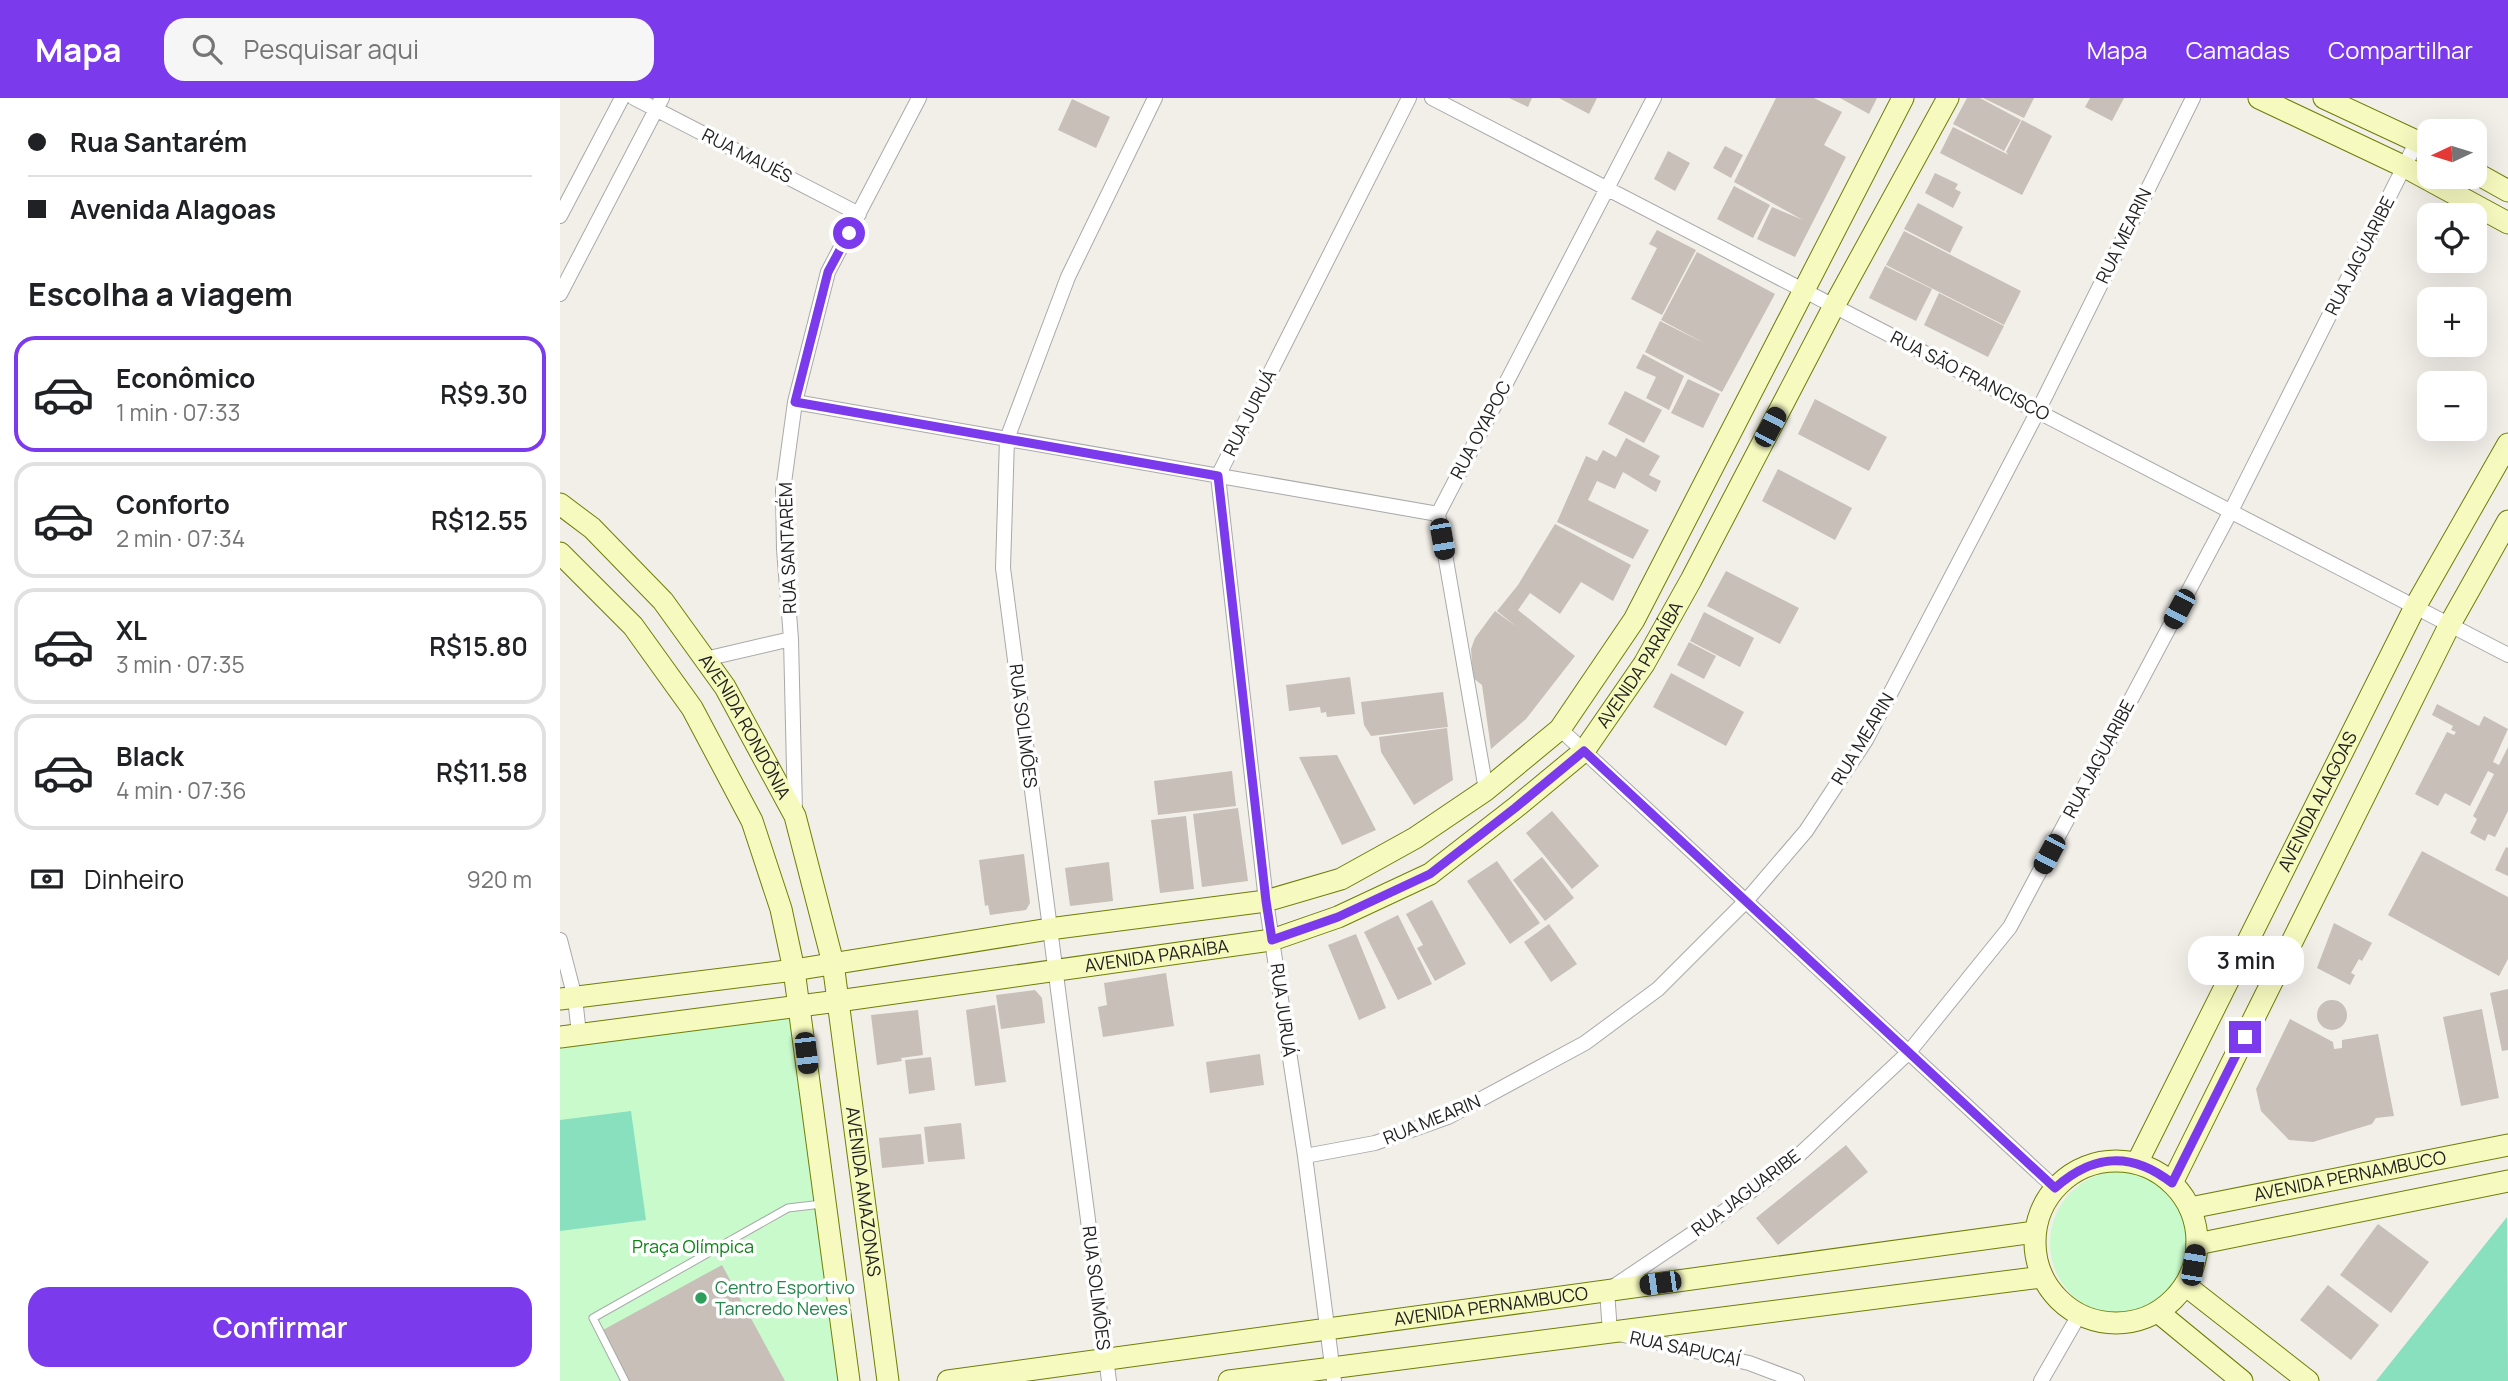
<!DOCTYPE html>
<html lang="pt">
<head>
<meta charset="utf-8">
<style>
	:root { --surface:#fff; --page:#f6f6f6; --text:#202124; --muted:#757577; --line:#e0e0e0; --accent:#7c3aed }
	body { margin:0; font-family:Manrope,sans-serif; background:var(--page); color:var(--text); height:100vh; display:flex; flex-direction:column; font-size:26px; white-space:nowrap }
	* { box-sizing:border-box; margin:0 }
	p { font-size:23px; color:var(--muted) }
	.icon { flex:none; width:38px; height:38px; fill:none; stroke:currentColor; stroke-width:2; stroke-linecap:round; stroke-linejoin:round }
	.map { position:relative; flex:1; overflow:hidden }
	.drawer { display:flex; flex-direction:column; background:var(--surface); width:560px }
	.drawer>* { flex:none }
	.banner { display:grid; align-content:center; height:154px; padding:0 28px; background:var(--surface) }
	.needle { width:46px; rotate:266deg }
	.buttons { position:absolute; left:1857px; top:21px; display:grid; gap:14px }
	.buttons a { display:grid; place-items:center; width:70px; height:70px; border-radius:14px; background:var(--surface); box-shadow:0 7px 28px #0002; font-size:35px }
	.end { position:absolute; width:32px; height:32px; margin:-16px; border:9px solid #7c3aed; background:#fff; box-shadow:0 0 0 4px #fff }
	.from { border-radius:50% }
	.bubble { position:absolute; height:49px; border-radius:21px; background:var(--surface); box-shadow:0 7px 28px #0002; font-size:23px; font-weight:600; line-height:49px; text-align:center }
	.car { position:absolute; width:21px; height:42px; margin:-21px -10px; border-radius:9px; box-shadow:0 0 5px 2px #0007; background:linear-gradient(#222 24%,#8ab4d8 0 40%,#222 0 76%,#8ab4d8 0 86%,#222 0) }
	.banner b { display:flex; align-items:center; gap:24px; height:66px; font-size:26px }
	.banner b+b { border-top:2px solid var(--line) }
	.banner i { width:18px; height:18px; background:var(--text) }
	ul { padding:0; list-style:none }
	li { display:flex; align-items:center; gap:21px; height:116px; margin:0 14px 10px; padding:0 14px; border:4px solid var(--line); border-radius:21px }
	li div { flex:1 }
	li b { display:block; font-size:26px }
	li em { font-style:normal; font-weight:600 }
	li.current { border-color:var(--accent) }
	li>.icon { width:63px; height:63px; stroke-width:1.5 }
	h2 { padding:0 28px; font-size:32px; line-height:84px }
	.pay { display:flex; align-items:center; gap:18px; height:77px; padding:0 28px; font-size:26px }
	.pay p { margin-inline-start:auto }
	.action { display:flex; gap:14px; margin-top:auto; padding:14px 28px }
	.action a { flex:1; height:80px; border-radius:21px; background:var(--accent); color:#fff; font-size:28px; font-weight:600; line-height:80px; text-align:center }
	header { display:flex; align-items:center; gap:42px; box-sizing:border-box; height:98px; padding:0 35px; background:var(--accent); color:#fff }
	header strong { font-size:33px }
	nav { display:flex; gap:38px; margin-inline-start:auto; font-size:24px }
	.search { width:490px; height:63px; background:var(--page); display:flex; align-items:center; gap:18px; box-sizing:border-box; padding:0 24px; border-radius:21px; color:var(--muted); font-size:26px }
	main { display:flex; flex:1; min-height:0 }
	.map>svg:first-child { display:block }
</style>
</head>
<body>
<header>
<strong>Mapa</strong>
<div class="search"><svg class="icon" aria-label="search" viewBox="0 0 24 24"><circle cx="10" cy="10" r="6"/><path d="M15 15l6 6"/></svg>Pesquisar aqui</div>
<nav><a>Mapa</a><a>Camadas</a><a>Compartilhar</a></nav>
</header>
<main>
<section class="drawer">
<div class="banner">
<b><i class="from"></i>Rua Santarém</b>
<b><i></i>Avenida Alagoas</b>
</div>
<h2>Escolha a viagem</h2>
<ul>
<li class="current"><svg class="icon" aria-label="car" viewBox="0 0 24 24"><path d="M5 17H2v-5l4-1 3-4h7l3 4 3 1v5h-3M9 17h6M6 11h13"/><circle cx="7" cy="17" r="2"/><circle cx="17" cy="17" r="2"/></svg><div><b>Econômico</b><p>1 min · 07:33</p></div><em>R$9.30</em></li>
<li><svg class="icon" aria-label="car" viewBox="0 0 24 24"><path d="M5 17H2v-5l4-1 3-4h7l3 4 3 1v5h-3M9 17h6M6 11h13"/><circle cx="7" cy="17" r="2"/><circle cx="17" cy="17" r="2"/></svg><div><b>Conforto</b><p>2 min · 07:34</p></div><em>R$12.55</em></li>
<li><svg class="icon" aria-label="car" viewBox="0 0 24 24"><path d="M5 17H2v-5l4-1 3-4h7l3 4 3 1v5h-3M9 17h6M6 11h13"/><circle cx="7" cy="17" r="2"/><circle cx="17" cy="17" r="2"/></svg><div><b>XL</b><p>3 min · 07:35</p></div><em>R$15.80</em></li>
<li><svg class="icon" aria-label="car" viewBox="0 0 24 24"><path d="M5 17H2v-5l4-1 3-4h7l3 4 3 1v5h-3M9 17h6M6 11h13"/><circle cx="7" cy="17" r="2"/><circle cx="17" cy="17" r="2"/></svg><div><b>Black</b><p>4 min · 07:36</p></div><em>R$11.58</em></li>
</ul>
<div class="pay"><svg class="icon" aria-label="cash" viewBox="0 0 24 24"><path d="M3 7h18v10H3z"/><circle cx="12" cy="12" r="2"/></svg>Dinheiro<p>920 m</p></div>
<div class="action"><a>Confirmar</a></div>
</section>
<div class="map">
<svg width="1948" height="1283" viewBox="0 0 1948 1283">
	<rect width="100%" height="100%" fill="#f2efe9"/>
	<path fill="#c8facc" d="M236,916L284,1283H0V944Z
		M1490 1145a72 72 0 1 1 144 0a72 72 0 1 1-144 0Z"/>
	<path fill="#88e0be" d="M71,1013L86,1122L0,1133V1022Z
		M1947,1119L1948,1283H1816Z"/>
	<path fill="#c7bfb8" d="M949,0H972L968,9Z
		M999,0H1037L1029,16Z
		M1216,0H1254L1282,14L1264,47L1286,59L1235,159L1197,141L1212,109L1243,122L1174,84Z
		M1280,0H1317L1309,16Z
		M1407,0H1420L1461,22L1444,53L1393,26Z
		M1423,0H1474L1464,20Z
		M1530,0H1564L1552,23L1525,9Z
		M512,1L550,19L536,50L498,32Z
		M1462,22L1492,38L1462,97L1380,55L1393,29L1449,57L1446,54Z
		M1165,48L1183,57L1171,80L1153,70Z
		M1108,53L1130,65L1115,93L1094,81Z
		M1375,75L1398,86L1395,91L1401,94L1393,110L1365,95Z
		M1174,88L1210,107L1193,140L1157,121Z
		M1358,105L1403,129L1390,155L1344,131Z
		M1097,132L1136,152L1102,217L1071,201L1097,150L1089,146Z
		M1344,133L1461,193L1444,227L1326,167Z
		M1137,154L1215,196L1162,294L1085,254L1100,223L1146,246L1101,222Z
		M1325,168L1372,191L1356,223L1309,200Z
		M1379,195L1444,228L1428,259L1364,227Z
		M1083,256L1124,278L1109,312L1086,300L1096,279L1076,270Z
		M1128,281L1160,296L1143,330L1111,315Z
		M1065,293L1102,312L1084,345L1048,326Z
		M1255,301L1327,339L1309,373L1238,336Z
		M1066,340L1100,358L1089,377L1101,383L1096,394L1063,374L1055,391L1037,383L1028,402L1089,432L1073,461L997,424L1026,358L1037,363L1043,352L1056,359Z
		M1218,371L1292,410L1275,442L1202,403Z
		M995,426L1071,467L1053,503L1021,484L1000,516L970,495L958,512L1015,558L966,621L931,651L922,587L913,580L911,551L915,540L935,513L957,529L937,513L958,487Z
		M1166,473L1239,510L1220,546L1147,508Z
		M1144,514L1194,540L1180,569L1130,543Z
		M1129,544L1156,558L1144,581L1117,567Z
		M1111,575L1184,614L1166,648L1093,609Z
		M790,579L795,616L767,619L766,614L761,615L760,609L729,613L726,587Z
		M883,594L888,629L811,638L804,627L801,604Z
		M1877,606L1919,628L1924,618L1948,631L1933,664L1939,667L1948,649V713L1935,739L1928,736L1925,743L1910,735L1917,721L1913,718L1934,676L1928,673L1910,708L1885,695L1878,708L1855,696L1887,634L1894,637L1896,634L1891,632L1893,628L1872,617Z
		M887,630L893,682L854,707L821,654L819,639Z
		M777,657L816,732L782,747L739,659Z
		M672,673L676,708L598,717L594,683Z
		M678,710L688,783L642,789L633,716Z
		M992,713L1039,768L1012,791L966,735Z
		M626,718L634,791L600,795L591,722Z
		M1946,749L1948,750V778L1935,772Z
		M1862,753L1948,799V861L1939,878L1828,817Z
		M464,756L470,805L466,812L430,817L428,807L425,808L419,762Z
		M982,759L1014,800L985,823L953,782Z
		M937,763L980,825L950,846L907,783Z
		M549,764L553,803L510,808L505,770Z
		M872,802L906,866L875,883L857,850L863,847L846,816Z
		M838,817L872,886L838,902L804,834Z
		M1774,825L1812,845L1802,863L1799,861L1791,875L1795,877L1790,887L1757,870Z
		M989,826L1017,866L991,884L964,844Z
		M796,836L826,910L799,922L768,847Z
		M606,875L614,928L543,939L538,909L547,907L544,885Z
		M1948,891V952L1942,953L1930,895Z
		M475,892L482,900L485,925L441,931L436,897Z
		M1757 917a15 15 0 1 1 30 0a15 15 0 1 1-30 0Z
		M435,907L446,984L415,988L406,912Z
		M1922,911L1939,1000L1901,1008L1883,919Z
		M358,912L363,957L341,960L342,963L317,967L311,917Z
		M1730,921L1773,944L1774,951L1782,950V942L1818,936L1834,1018L1816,1020L1812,1026L1753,1044L1729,1042L1701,1013L1696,991Z
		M700,956L704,987L650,995L646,964Z
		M371,959L375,992L349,996L345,962Z
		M401,1025L405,1061L368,1064L364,1029Z
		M361,1036L364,1066L322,1070L319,1040Z
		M1286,1047L1308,1074L1218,1147L1196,1120Z
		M1818,1126L1869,1164L1831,1215L1780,1177Z
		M162,1167L225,1283H68L43,1232Z
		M1768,1187L1819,1227L1791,1262L1740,1222Z"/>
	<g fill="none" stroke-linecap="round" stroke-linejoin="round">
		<g stroke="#a9a9a9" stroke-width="9">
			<path id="lane" d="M65,1283L33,1220L228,1110L262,1106"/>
		</g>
		<g stroke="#a9a9a9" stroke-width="16">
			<path id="street" d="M74,0L299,116
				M872,0L1948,557
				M0,118L62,0
				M0,196L102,0
				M235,304L878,416
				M145,561L231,541
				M1000,631L1495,1090
				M926,692L878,416L1094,0
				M235,713L231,541L224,451L223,392L235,304L268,174L359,0
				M0,842L15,900L19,936
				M745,1058L815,1045L888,1019L1025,945L1098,891L1186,803L1246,733L1306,642L1478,313L1633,0
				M549,1283L443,470L447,341L508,179L595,0
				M774,1283L745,1058L706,803L658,378L849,0
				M1237,1283L1189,1265L1050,1234L1047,1193L1154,1121L1239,1057L1349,954L1450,829L1671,413L1857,43
				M1481,1283L1519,1217"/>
		</g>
		<g stroke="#707d05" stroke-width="23">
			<g id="secondary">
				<path d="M1699,0L1845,69L1948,125"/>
				<path d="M1764,0L1869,49"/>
				<path d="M1914,74L1948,93"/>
				<path id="s1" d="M0,406L32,430L103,503L165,589L235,718L273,865L328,1283"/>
				<path d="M0,455L73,528L132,610L192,723L221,811L234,872L289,1283"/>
				<path d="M0,901L234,872L489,831L706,803L781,781L855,740L926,692L1000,631L1074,522L1343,0"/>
				<path id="s2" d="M0,939L278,903L712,842L778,819L870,776L955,710L1024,653L1084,566L1131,482L1274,208L1388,0"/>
				<circle cx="1556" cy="1144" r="81"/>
				<path id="s3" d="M1577,1065L1855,509L1948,346"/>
				<path d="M1612,1085L1890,526L1948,423"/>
				<path id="s4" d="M1630,1110L1948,1047"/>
				<path d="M1637,1146L1948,1083"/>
				<path d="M1625,1187L1748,1283"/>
				<path d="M1598,1214L1682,1283"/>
				<path id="s5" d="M388,1283L1475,1134"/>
				<path d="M669,1283L1482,1179"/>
			</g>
		</g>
		<use href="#lane" stroke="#fff" stroke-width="7"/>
		<use href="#street" stroke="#fff" stroke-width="14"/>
		<use href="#secondary" stroke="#f7fabf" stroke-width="21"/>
	</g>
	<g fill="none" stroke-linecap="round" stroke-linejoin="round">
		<path stroke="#7c3aed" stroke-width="9" d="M289,135L268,174L235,304L658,378L706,803L712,842L778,819L870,776L955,710L1024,653L1495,1090C1533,1056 1571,1053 1612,1085L1685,939"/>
	</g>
	<circle fill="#2e9e5b" stroke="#fff" stroke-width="2.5" cx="141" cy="1200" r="7"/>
	<g text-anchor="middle" stroke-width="7" stroke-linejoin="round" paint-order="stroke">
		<g font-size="18" fill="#222" stroke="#fff">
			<text transform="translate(187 58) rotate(27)" y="6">RUA MAUÉS</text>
			<text transform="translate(1564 138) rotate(-64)" y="6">RUA MEARIN</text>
			<text transform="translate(1800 158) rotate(-63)" y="6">RUA JAGUARIBE</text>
			<text transform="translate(1410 278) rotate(27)" y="6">RUA SÃO FRANCISCO</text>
			<text transform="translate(690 315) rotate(-63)" y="6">RUA JURUÁ</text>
			<text transform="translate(921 332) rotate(-62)" y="6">RUA OYAPOC</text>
			<text transform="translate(228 450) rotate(-92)" y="6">RUA SANTARÉM</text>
			<text dy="6" stroke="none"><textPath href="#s2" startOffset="1190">AVENIDA PARAÍBA</textPath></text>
			<text transform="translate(463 628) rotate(83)" y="6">RUA SOLIMÕES</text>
			<text dy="6" stroke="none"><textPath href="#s1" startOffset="292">AVENIDA RONDÔNIA</textPath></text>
			<text transform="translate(1303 641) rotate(-59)" y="6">RUA MEARIN</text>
			<text transform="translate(1539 661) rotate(-62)" y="6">RUA JAGUARIBE</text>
			<text dy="6" stroke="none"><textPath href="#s3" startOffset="404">AVENIDA ALAGOAS</textPath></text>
			<text dy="6" stroke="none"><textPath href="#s2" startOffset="602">AVENIDA PARAÍBA</textPath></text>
			<text transform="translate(723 912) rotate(82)" y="6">RUA JURUÁ</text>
			<text transform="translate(872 1022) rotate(-22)" y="6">RUA MEARIN</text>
			<text dy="6" stroke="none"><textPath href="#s4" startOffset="163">AVENIDA PERNAMBUCO</textPath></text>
			<text dy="6" stroke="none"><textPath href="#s1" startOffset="777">AVENIDA AMAZONAS</textPath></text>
			<text transform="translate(1186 1095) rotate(-37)" y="6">RUA JAGUARIBE</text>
			<text transform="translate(536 1190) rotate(83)" y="6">RUA SOLIMÕES</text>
			<text dy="6" stroke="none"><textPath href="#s5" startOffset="548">AVENIDA PERNAMBUCO</textPath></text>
			<text transform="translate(1125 1251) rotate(12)" y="6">RUA SAPUCAÍ</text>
		</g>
		<g font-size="18" fill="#0c8416" stroke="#fff">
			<text x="133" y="1155">Praça Olímpica</text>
		</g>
		<g font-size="18" fill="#27864d" stroke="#fff" text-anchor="start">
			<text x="155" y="1196">Centro Esportivo<tspan x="155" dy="21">Tancredo Neves</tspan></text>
		</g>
	</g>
</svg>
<div class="buttons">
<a><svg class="needle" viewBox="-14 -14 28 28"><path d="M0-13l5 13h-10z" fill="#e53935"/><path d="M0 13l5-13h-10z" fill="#757577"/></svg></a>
<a><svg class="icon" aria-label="locate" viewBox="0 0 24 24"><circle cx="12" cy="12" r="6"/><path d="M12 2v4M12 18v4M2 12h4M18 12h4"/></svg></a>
<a>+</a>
<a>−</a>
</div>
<i class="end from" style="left:289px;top:135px"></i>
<i class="end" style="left:1685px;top:939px"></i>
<div class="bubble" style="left:1628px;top:838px;width:116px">3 min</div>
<i class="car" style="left:1210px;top:329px;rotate:28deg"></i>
<i class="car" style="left:882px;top:441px;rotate:170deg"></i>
<i class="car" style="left:1619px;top:511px;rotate:208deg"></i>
<i class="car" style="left:1489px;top:756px;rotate:208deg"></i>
<i class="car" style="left:246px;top:955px;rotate:173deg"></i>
<i class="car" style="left:1633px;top:1167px;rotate:9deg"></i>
<i class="car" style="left:1100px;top:1185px;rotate:262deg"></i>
</div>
</main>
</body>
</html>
